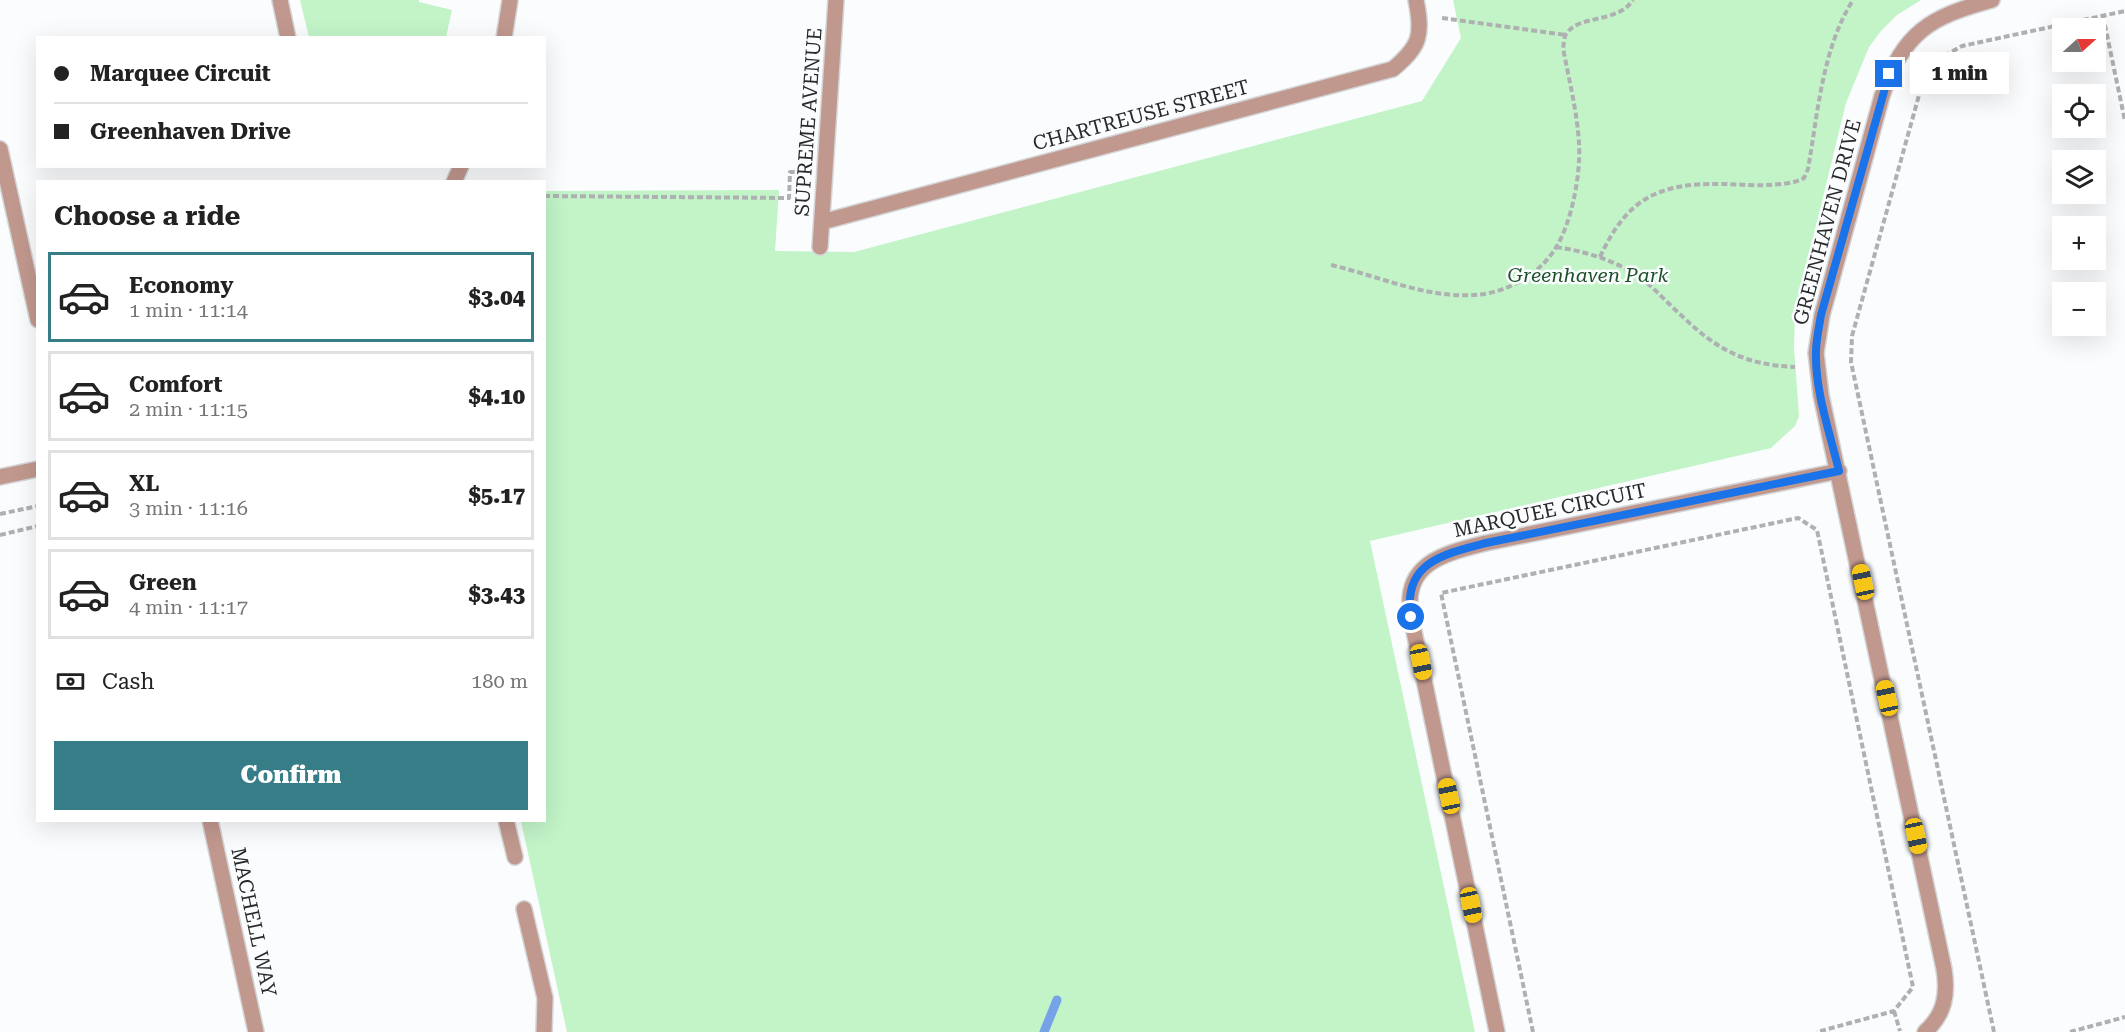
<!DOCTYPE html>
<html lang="en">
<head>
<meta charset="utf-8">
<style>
	:root { --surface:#fff; --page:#f2f2f2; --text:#222; --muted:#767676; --line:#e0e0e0; --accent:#367d88 }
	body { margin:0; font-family:"Roboto Serif",serif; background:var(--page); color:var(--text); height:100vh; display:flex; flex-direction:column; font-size:22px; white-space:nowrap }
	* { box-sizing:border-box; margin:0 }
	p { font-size:20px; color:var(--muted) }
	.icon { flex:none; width:33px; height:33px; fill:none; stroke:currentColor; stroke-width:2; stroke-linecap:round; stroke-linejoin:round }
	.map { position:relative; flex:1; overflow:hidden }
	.details { position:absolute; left:36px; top:180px; width:510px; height:642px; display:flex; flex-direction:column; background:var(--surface); border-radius:0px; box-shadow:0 6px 24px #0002 }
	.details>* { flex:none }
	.guide { position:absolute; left:36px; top:36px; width:510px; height:132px; border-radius:0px; box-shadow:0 6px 24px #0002; display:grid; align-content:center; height:132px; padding:0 18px; background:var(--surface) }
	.needle { width:39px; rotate:69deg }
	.buttons { position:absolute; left:2052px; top:18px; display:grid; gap:12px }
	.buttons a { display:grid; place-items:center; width:54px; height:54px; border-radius:0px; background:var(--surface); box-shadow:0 6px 24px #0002; font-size:30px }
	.end { position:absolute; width:27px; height:27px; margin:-14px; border:8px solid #1a73e8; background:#fff; box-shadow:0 0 0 3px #fff }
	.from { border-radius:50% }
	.bubble { position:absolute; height:42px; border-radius:0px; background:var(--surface); box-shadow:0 6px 24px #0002; font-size:20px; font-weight:800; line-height:42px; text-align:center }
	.car { position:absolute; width:18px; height:36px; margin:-18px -9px; border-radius:8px; box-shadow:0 0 4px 2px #0007; background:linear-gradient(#f5c518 24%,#345 0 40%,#f5c518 0 76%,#345 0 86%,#f5c518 0) }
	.guide b { display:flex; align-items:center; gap:21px; height:57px; font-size:22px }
	.guide b+b { border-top:2px solid var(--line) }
	.guide i { width:15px; height:15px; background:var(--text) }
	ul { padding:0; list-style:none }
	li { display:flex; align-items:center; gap:18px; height:90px; margin:0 12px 9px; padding:0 6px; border:3px solid var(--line); border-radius:0px }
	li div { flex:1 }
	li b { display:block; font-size:22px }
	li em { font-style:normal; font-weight:800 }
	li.current { border-color:var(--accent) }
	li>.icon { width:54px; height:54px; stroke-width:1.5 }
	h2 { padding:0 18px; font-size:27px; line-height:72px }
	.pay { display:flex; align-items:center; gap:15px; height:66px; padding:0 18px; font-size:22px }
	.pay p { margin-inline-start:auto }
	.button { display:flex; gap:12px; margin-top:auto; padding:12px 18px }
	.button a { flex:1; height:69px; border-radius:0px; background:var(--accent); color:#fff; font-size:24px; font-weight:800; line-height:69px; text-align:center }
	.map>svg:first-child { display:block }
</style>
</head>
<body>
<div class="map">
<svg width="2125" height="1032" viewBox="0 0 2125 1032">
	<rect width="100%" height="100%" fill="#fafcfe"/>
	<path fill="#c2f4c8" d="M300,0H419V2L452,10L446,37H309Z
		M1453,0H1921L1897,15L1881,31L1869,47L1846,103L1795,312L1794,347L1799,416L1795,426L1771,448L1370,541L1475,1032H567L521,821L544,820L545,191L779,190L775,251L854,252L1422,101L1461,38Z"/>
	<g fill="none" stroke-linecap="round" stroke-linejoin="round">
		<path stroke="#76a3e8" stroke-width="9" d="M1044,1032L1057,1000"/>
		<g stroke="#d4d6d8" stroke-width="18">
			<path id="minor" d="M280,0L288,38
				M504,38L510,0
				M0,149L38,320
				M454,182L461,166
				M822,222L1393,69C1420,46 1423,36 1416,0
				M820,247L836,0
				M0,477L38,469
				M210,820L256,1032
				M506,820L515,857
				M524,909L545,998L544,1032
				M1497,1032L1411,617C1402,563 1443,554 1486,543L1839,471
				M1925,1032C1945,1014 1948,994 1944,969L1821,395L1816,353L1822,315L1882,96C1903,32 1930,17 1992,0"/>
		</g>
		<path stroke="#aeb0b2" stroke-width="4" stroke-dasharray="6 3" stroke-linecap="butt" d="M2103,16L2125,121
			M1442,18L1566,35
			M544,196L789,198L790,172H801
			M1556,247C1584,251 1614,260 1638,276C1654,287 1667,303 1682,316C1717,350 1746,365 1795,367
			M1600,257C1627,199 1657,183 1721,184C1737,184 1752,186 1768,185C1780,184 1794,184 1804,178L1808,169C1818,113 1822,49 1853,0
			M1331,265C1379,276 1424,298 1474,295C1504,294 1539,275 1555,249C1572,223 1581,173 1579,143C1577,111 1569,80 1563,48C1564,44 1564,38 1566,34C1579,14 1617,24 1633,0
			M0,514L38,506
			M0,535L38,526
			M1894,1011L1900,1031
			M1533,1032L1441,593L1798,518L1817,530L1913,987L1894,1011L1817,1032
			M1994,1032L1851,362L1852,336L1921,88L1946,55L1962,46L2125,11
			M2070,1032L2125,1017"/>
		<use href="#minor" stroke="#c1988e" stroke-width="15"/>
	</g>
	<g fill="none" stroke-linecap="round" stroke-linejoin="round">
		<path stroke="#1a73e8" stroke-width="8" d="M1411,617C1402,563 1443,554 1486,543L1839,471C1830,433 1815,392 1816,352C1816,340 1819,328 1821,315L1889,74"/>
	</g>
	<g text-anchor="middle" stroke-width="5" stroke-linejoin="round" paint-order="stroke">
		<g font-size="20" fill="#27292b" stroke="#fafcfe">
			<text transform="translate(1141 115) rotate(-15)" y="7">CHARTREUSE STREET</text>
			<text transform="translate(808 122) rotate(-86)" y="7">SUPREME AVENUE</text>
			<text transform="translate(1827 222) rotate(-75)" y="7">GREENHAVEN DRIVE</text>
			<text transform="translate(1550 510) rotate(-12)" y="7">MARQUEE CIRCUIT</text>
			<text transform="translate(254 922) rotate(78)" y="7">MACHELL WAY</text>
		</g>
		<g font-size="20" font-style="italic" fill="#1e5029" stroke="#fafcfe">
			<text x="1588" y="282">Greenhaven Park</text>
		</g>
	</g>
</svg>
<div class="buttons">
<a><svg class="needle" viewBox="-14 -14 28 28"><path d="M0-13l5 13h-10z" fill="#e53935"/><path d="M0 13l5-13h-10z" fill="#767676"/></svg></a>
<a><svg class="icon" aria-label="locate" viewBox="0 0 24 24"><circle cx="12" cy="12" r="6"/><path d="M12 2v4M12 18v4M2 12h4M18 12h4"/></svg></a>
<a><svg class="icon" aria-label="layers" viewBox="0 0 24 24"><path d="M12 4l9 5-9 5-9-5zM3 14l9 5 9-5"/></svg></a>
<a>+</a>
<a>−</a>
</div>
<i class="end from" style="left:1411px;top:617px"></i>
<i class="end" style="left:1889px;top:74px"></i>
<div class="bubble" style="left:1910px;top:52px;width:99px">1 min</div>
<i class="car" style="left:1863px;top:582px;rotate:348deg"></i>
<i class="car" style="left:1421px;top:662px;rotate:168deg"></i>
<i class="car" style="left:1887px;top:698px;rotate:348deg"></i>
<i class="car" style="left:1449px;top:796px;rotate:348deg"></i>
<i class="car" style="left:1916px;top:836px;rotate:168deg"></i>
<i class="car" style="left:1471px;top:905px;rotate:168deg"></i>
<div class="guide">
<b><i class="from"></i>Marquee Circuit</b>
<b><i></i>Greenhaven Drive</b>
</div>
<section class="details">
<h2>Choose a ride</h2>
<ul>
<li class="current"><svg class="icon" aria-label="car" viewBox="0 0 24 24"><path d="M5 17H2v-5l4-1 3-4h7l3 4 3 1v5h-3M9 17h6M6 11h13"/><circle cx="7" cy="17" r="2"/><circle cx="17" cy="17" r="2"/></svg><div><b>Economy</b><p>1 min · 11:14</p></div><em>$3.04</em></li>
<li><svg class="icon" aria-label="car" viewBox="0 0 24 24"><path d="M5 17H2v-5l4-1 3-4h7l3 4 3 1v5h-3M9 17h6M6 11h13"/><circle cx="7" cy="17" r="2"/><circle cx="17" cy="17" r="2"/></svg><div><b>Comfort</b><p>2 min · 11:15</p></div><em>$4.10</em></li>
<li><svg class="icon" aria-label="car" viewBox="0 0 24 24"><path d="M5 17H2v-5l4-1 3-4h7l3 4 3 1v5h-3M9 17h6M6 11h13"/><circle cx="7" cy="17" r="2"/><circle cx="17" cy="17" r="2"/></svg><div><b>XL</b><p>3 min · 11:16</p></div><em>$5.17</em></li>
<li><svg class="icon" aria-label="car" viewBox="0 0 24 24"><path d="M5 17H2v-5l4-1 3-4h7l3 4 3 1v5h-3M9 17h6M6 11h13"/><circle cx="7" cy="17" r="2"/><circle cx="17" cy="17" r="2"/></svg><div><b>Green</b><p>4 min · 11:17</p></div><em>$3.43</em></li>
</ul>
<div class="pay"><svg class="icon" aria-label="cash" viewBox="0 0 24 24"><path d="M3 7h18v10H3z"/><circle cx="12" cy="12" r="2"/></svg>Cash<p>180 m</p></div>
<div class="button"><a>Confirm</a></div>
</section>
</div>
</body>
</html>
